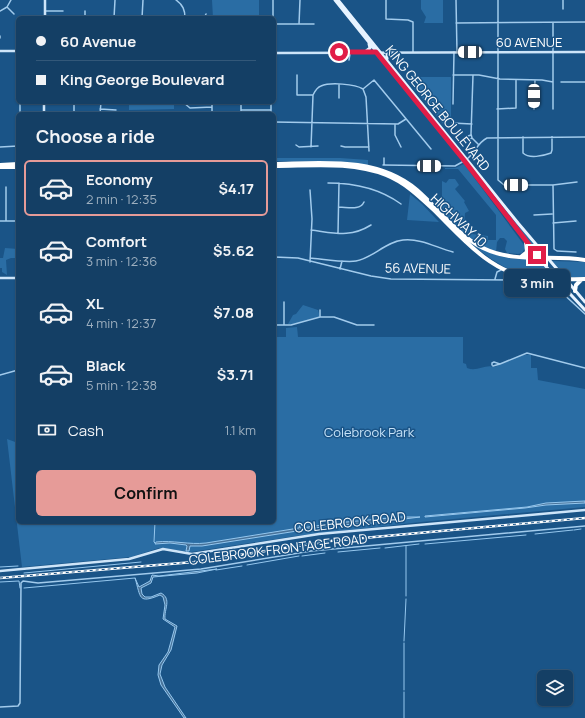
<!DOCTYPE html>
<html lang="en">
<head>
<meta charset="utf-8">
<style>
	:root { --surface:#143f65; --page:#1d466b; --text:#f1f3f6; --muted:#9dafbf; --line:#335879; --accent:#e69b98 }
	body { margin:0; font-family:Manrope,sans-serif; background:var(--page); color:var(--text); height:100vh; display:flex; flex-direction:column; font-size:15px; white-space:nowrap }
	* { box-sizing:border-box; margin:0 }
	p { font-size:13px; color:var(--muted) }
	.icon { flex:none; width:22px; height:22px; fill:none; stroke:currentColor; stroke-width:2; stroke-linecap:round; stroke-linejoin:round }
	.map { position:relative; flex:1; overflow:hidden }
	.drawer { position:absolute; left:16px; top:112px; width:260px; height:412px; display:flex; flex-direction:column; background:var(--surface); border-radius:6px; box-shadow:0 1px 3px #0004,0 0 0 1px var(--line) }
	.drawer>* { flex:none }
	.banner { position:absolute; left:16px; top:16px; width:260px; height:88px; border-radius:6px; box-shadow:0 1px 3px #0004,0 0 0 1px var(--line); display:grid; align-content:center; height:88px; padding:0 20px; background:var(--surface) }
	.tools { position:absolute; left:537px; top:670px; display:grid; gap:8px }
	.tools a { display:grid; place-items:center; width:36px; height:36px; border-radius:6px; background:var(--surface); box-shadow:0 1px 3px #0004,0 0 0 1px var(--line); font-size:20px }
	.end { position:absolute; width:18px; height:18px; margin:-9px; border:5px solid #e11d48; background:#fff; box-shadow:0 0 0 2px #fff }
	.from { border-radius:50% }
	.bubble { position:absolute; height:28px; border-radius:6px; background:var(--surface); box-shadow:0 1px 3px #0004,0 0 0 1px var(--line); font-size:13px; font-weight:700; line-height:28px; text-align:center }
	.car { position:absolute; width:12px; height:24px; margin:-12px -6px; border-radius:5px; box-shadow:0 0 3px 1px #0007; background:linear-gradient(#fff 24%,#345 0 40%,#fff 0 76%,#345 0 86%,#fff 0) }
	.banner b { display:flex; align-items:center; gap:14px; height:38px; font-size:15px }
	.banner b+b { border-top:1px solid var(--line) }
	.banner i { width:10px; height:10px; background:var(--text) }
	ul { padding:0; list-style:none }
	li { display:flex; align-items:center; gap:12px; height:56px; margin:0 8px 6px; padding:0 12px; border:2px solid transparent; border-radius:6px }
	li div { flex:1 }
	li b { display:block; font-size:15px }
	li em { font-style:normal; font-weight:700 }
	li.current { border-color:var(--accent) }
	li>.icon { width:36px; height:36px; stroke-width:1.5 }
	h2 { padding:0 20px; font-size:18px; line-height:48px }
	.pay { display:flex; align-items:center; gap:10px; height:44px; padding:0 20px; font-size:15px }
	.pay p { margin-inline-start:auto }
	.button { display:flex; gap:8px; margin-top:auto; padding:8px 20px }
	.button a { flex:1; height:46px; border-radius:6px; background:var(--accent); color:#111; font-size:16px; font-weight:700; line-height:46px; text-align:center }
	.map>svg:first-child { display:block }
</style>
</head>
<body>
<div class="map">
<svg width="585" height="718" viewBox="0 0 585 718">
	<rect width="100%" height="100%" fill="#1a5487"/>
	<path fill="#2a6da4" d="M212,0H259V15L245,16L244,18L220,15L213,18Z
		M421,0H443V23H424L426,17L421,9Z
		M405,77H451V120H444V125Z
		M129,102H174V109L129,110Z
		M274,158H340L368,160V165L346,162L276,161H274Z
		M464,164L524,245L525,248L522,253L518,254L507,253L505,249L507,241L504,238H500L497,242L496,252C474,244 459,228 442,212V181L446,183L449,179H455L459,185L455,189L465,201L464,202L469,211L465,213L464,227L469,228L472,234L488,236V240H496V215L458,169H445V168H455Z
		M482,180L544,256H540L480,181Z
		M410,194L422,204L439,222L407,220Z
		M461,234C471,241 482,250 494,254C507,260 523,259 538,259L552,276C514,280 487,258 461,234Z
		M5,248L18,249V258H11L6,260L7,275L2,272V268H0V258H3Z
		M552,261L585,262V277H566Z
		M303,305L318,310L320,317C309,318 299,325 288,324L293,315L296,314Z
		M297,327L298,337H463V363L466,364L467,368C477,372 485,364 494,367C506,363 519,353 531,355V368H537L538,380L585,389V507L421,522L296,536L191,552L159,548L131,557L22,567L7,439L18,443V522H274V337H286V328Z"/>
	<path fill="#4a749a" stroke="#95c7ee" d="M585,501V503L546,505L525,508L425,517V516L527,507L546,503Z
		M420,517L365,524L335,525L202,546H190L189,551H186L187,546L186,545L170,543L155,544L156,542C173,540 189,545 206,543L299,528L300,524V528H302L335,523L336,521V523L400,517Z
		M217,569L197,573L153,577L151,583L141,588L142,594L145,597H151L161,593C172,599 164,609 165,619L177,626L171,650L162,665L160,674L165,687L186,718H184L161,685L158,675L159,665L168,652L175,627L163,619L165,605L163,597L160,595C138,604 141,598 135,578L139,587L150,581L152,575L159,576Z"/>
	<g fill="none" stroke-linecap="round" stroke-linejoin="round">
		<path stroke="#95c7ee" stroke-width="1" d="M155,522L154,542L155,543
			M574,530L581,529
			M535,534L573,530
			M425,544L526,535
			M385,548L419,544
			M338,552L380,548
			M302,556L325,553
			M247,565L299,556
			M0,567L18,566
			M216,570L242,566
			M24,573L141,562
			M0,582L19,581L20,588
			M24,588L135,578
			M406,596V546
			M404,641L406,599
			M404,690V643
			M404,692V718"/>
		<path stroke="#a2cbec" stroke-width="1.5" d="M176,0C183,5 185,10 185,18
			M386,0V19L408,20L413,22V52
			M456,0L457,52
			M498,0V180L504,185H553L577,182
			M563,0V9
			M7,7L14,14
			M0,11L7,7L11,0
			M45,11H63
			M85,11V18
			M114,18L115,0
			M142,18L143,0
			M204,18L206,14
			M273,18V0
			M456,23L585,22
			M274,24H314
			M299,24L300,0
			M0,36V38
			M349,60L350,54
			M297,75V95H313
			M453,75H479L500,79L542,80L553,82
			M473,75L471,134L472,138L478,144
			M561,82H585
			M363,89L374,80L431,149
			M363,89L366,97L369,151
			M339,98V85
			M184,103L190,108L212,107
			M453,104L454,52
			M100,109L116,110
			M497,109L516,108V80
			M534,109L535,80
			M553,109V23
			M241,110H271
			M20,114V102
			M74,114V102
			M100,114L101,102
			M212,114V102
			M241,114V102
			M271,114V102
			M274,122L398,124L406,119
			M452,123L472,124
			M395,124V135L401,147
			M471,135L468,136L467,139L469,140L472,138
			M523,137V153C529,159 543,156 551,153L552,150V137
			M296,145L299,147L318,146
			M341,146L345,147H369
			M0,147L18,146
			M311,147L313,95C315,91 317,87 321,86C330,82 355,84 363,89
			M384,158V165
			M467,159C476,152 477,143 487,138L585,137
			M383,165L455,166L464,161
			M328,183C355,183 379,188 401,204
			M553,185L554,249L557,251L576,252
			M310,190L312,219L310,262
			M339,207C347,207 360,211 364,202
			M534,215L552,214
			M0,221H18
			M6,221V187
			M553,223L576,221
			M311,230C335,233 350,238 371,225
			M338,233L339,183
			M274,257L298,258L371,276L391,279L516,280L550,285L558,289L585,314
			M310,258C322,259 346,263 356,261C373,258 385,242 403,240C421,238 437,248 453,252
			M340,269L342,261
			M495,279L497,272L501,270
			M320,310V317
			M274,325H291L320,317H334L357,325H374
			M284,325V302
			M492,365V363L494,362L500,364L527,353L585,368
			M493,366L500,364
			M0,375L18,370
			M0,707L18,706L20,703L21,583L23,581L38,583L201,569L311,551L585,526"/>
		<path stroke="#cee5f9" stroke-width="2.5" d="M45,18V0
			M0,51H18
			M275,53L585,52
			M44,114V102
			M0,278H18
			M0,571L129,559L163,549L192,554L319,534L585,510"/>
		<path stroke="#e7f3ff" stroke-width="3" d="M335,0L462,158L539,258L559,282L585,310
			M338,0L518,223L585,302
			M365,52L370,48L369,44
			M387,59V55L391,52"/>
		<path stroke="#fff" stroke-width="4" d="M274,164C322,163 377,156 417,190C439,209 457,235 483,248C515,264 551,254 585,260
			M0,165L18,164
			M274,166C311,166 351,161 386,175C406,183 421,198 437,213C464,240 490,271 530,278C548,281 567,279 585,279
			M0,167H18
			M522,256L527,252L526,242
			M575,291L576,285L581,280"/>
		<g stroke="#fff" stroke-width="2.5">
			<path id="rail" d="M0,578L194,562L330,541L585,518"/>
		</g>
		<use href="#rail" stroke="#1a5487" stroke-width="1" stroke-dasharray="3" stroke-linecap="butt"/>
	</g>
	<g fill="none" stroke-linecap="round" stroke-linejoin="round">
		<path stroke="#e11d48" stroke-width="5" d="M339,52H376L463,159L537,255"/>
	</g>
	<g text-anchor="middle" stroke-width="3" stroke-linejoin="round" paint-order="stroke">
		<g font-size="13" fill="#fff" stroke="#1a5487">
			<text x="529" y="47">60 AVENUE</text>
			<text transform="translate(438 108) rotate(51)" y="5">KING GEORGE BOULEVARD</text>
			<text transform="translate(459 220) rotate(43)" y="5">HIGHWAY 10</text>
			<text transform="translate(418 268) rotate(1)" y="5">56 AVENUE</text>
			<text transform="translate(350 522) rotate(-6)" y="5">COLEBROOK ROAD</text>
			<text transform="translate(278 549) rotate(-7)" y="5">COLEBROOK FRONTAGE ROAD</text>
		</g>
		<g font-size="13" fill="#c7e3f9" stroke="#1a5487">
			<text x="369" y="437">Colebrook Park</text>
		</g>
	</g>
</svg>
<div class="tools">
<a><svg class="icon" aria-label="layers" viewBox="0 0 24 24"><path d="M12 4l9 5-9 5-9-5zM3 14l9 5 9-5"/></svg></a>
</div>
<i class="end from" style="left:339px;top:52px"></i>
<i class="end" style="left:537px;top:255px"></i>
<div class="bubble" style="left:504px;top:269px;width:66px">3 min</div>
<i class="car" style="left:470px;top:52px;rotate:270deg"></i>
<i class="car" style="left:534px;top:96px;rotate:180deg"></i>
<i class="car" style="left:429px;top:166px;rotate:90deg"></i>
<i class="car" style="left:516px;top:185px;rotate:90deg"></i>
<div class="banner">
<b><i class="from"></i>60 Avenue</b>
<b><i></i>King George Boulevard</b>
</div>
<section class="drawer">
<h2>Choose a ride</h2>
<ul>
<li class="current"><svg class="icon" aria-label="car" viewBox="0 0 24 24"><path d="M5 17H2v-5l4-1 3-4h7l3 4 3 1v5h-3M9 17h6M6 11h13"/><circle cx="7" cy="17" r="2"/><circle cx="17" cy="17" r="2"/></svg><div><b>Economy</b><p>2 min · 12:35</p></div><em>$4.17</em></li>
<li><svg class="icon" aria-label="car" viewBox="0 0 24 24"><path d="M5 17H2v-5l4-1 3-4h7l3 4 3 1v5h-3M9 17h6M6 11h13"/><circle cx="7" cy="17" r="2"/><circle cx="17" cy="17" r="2"/></svg><div><b>Comfort</b><p>3 min · 12:36</p></div><em>$5.62</em></li>
<li><svg class="icon" aria-label="car" viewBox="0 0 24 24"><path d="M5 17H2v-5l4-1 3-4h7l3 4 3 1v5h-3M9 17h6M6 11h13"/><circle cx="7" cy="17" r="2"/><circle cx="17" cy="17" r="2"/></svg><div><b>XL</b><p>4 min · 12:37</p></div><em>$7.08</em></li>
<li><svg class="icon" aria-label="car" viewBox="0 0 24 24"><path d="M5 17H2v-5l4-1 3-4h7l3 4 3 1v5h-3M9 17h6M6 11h13"/><circle cx="7" cy="17" r="2"/><circle cx="17" cy="17" r="2"/></svg><div><b>Black</b><p>5 min · 12:38</p></div><em>$3.71</em></li>
</ul>
<div class="pay"><svg class="icon" aria-label="cash" viewBox="0 0 24 24"><path d="M3 7h18v10H3z"/><circle cx="12" cy="12" r="2"/></svg>Cash<p>1.1 km</p></div>
<div class="button"><a>Confirm</a></div>
</section>
</div>
</body>
</html>
